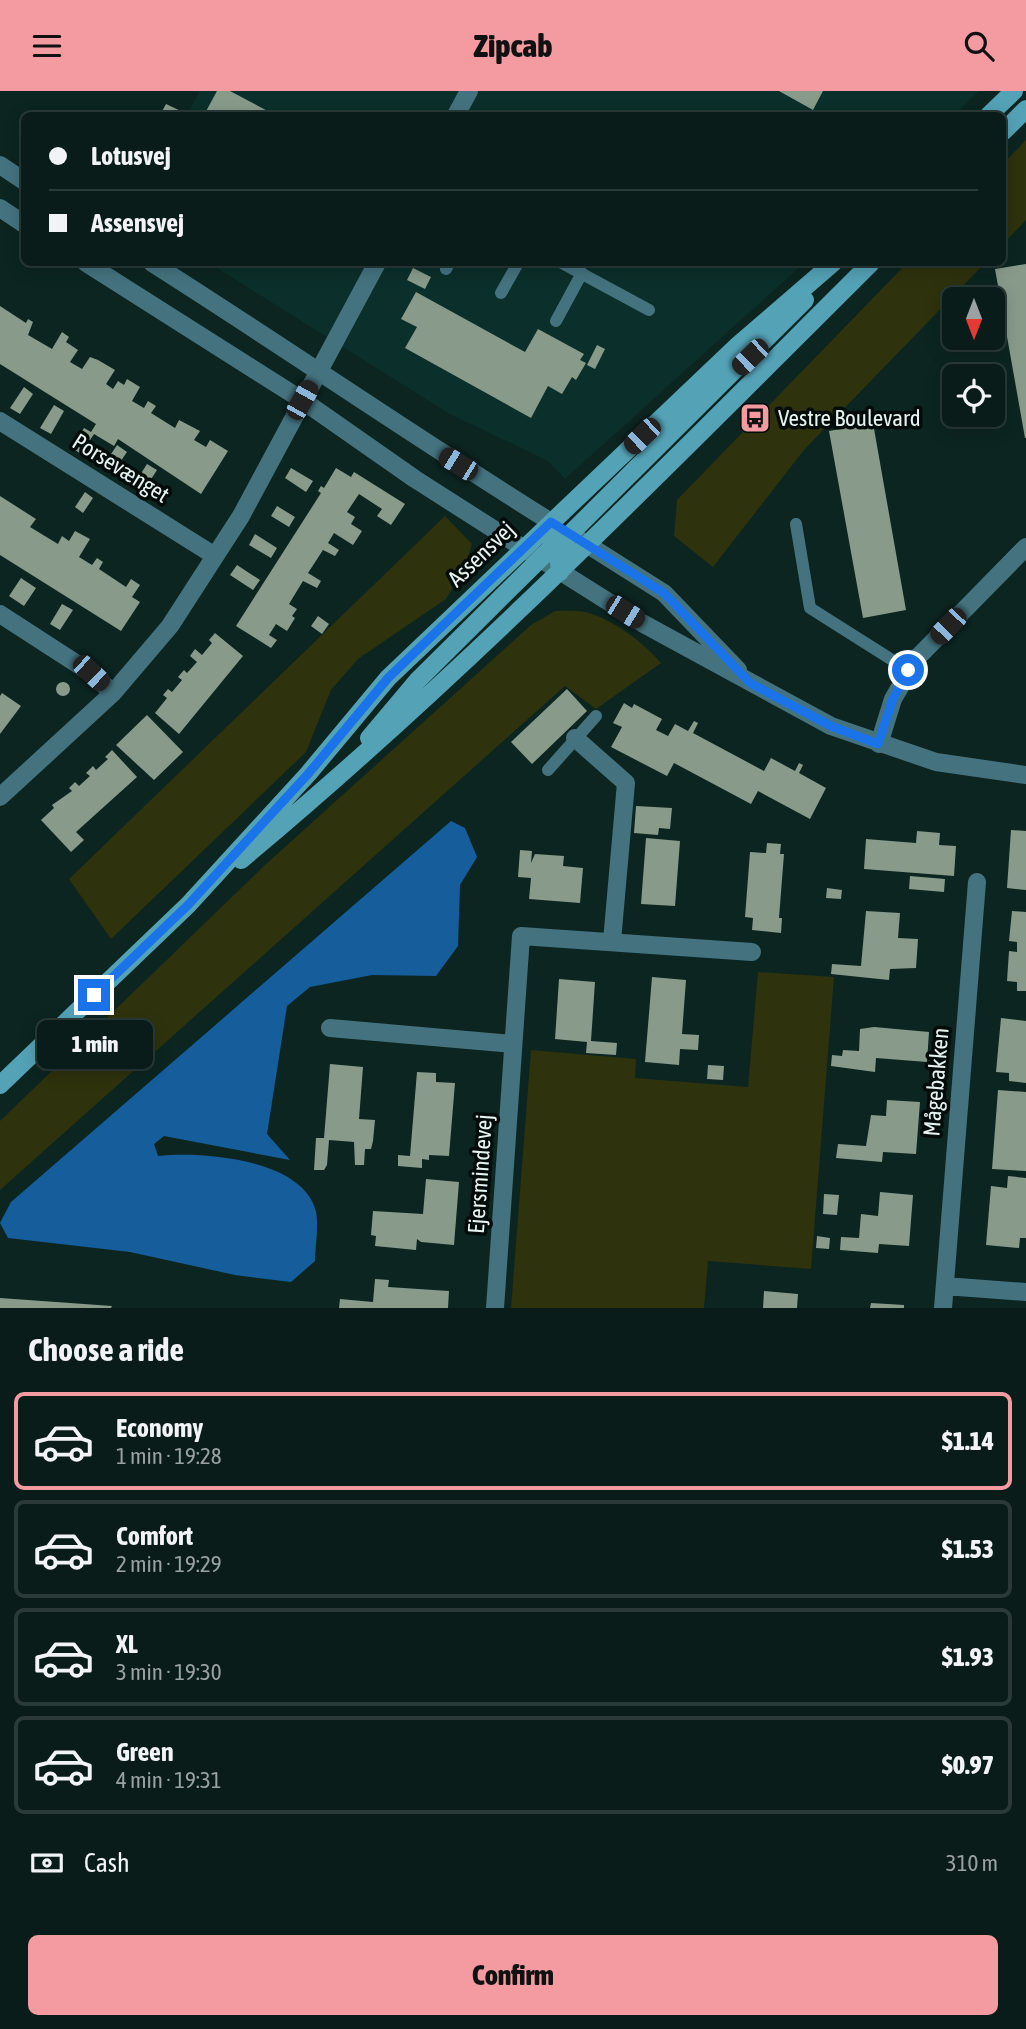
<!DOCTYPE html>
<html lang="en">
<head>
<meta charset="utf-8">
<style>
	:root { --surface:#091c19; --page:#172926; --text:#f1f3f6; --muted:#99a1a2; --line:#293a38; --accent:#f49aa1 }
	body { margin:0; font-family:"Asap Condensed",sans-serif; background:var(--page); color:var(--text); height:100vh; display:flex; flex-direction:column; font-size:26px; white-space:nowrap }
	* { box-sizing:border-box; margin:0 }
	p { font-size:23px; color:var(--muted) }
	.icon { flex:none; width:38px; height:38px; fill:none; stroke:currentColor; stroke-width:2; stroke-linecap:round; stroke-linejoin:round }
	.map { position:relative; height:1217px; overflow:hidden }
	.side { display:flex; flex-direction:column; background:var(--surface); flex:1 }
	.side>* { flex:none }
	.hud { position:absolute; left:21px; top:21px; width:985px; height:154px; border-radius:10px; box-shadow:0 4px 18px #0003,0 0 0 2px var(--line); display:grid; align-content:center; height:154px; padding:0 28px; background:var(--surface) }
	.needle { width:46px; rotate:180deg }
	.fabs { position:absolute; left:942px; top:196px; display:grid; gap:14px }
	.fabs a { display:grid; place-items:center; width:63px; height:63px; border-radius:10px; background:var(--surface); box-shadow:0 4px 18px #0003,0 0 0 2px var(--line); font-size:35px }
	.end { position:absolute; width:32px; height:32px; margin:-16px; border:9px solid #1a73e8; background:#fff; box-shadow:0 0 0 4px #fff }
	.from { border-radius:50% }
	.bubble { position:absolute; height:49px; border-radius:10px; background:var(--surface); box-shadow:0 4px 18px #0003,0 0 0 2px var(--line); font-size:23px; font-weight:800; line-height:49px; text-align:center }
	.car { position:absolute; width:21px; height:42px; margin:-21px -10px; border-radius:9px; box-shadow:0 0 5px 2px #0007; background:linear-gradient(#222 24%,#8ab4d8 0 40%,#222 0 76%,#8ab4d8 0 86%,#222 0) }
	.hud b { display:flex; align-items:center; gap:24px; height:66px; font-size:26px }
	.hud b+b { border-top:2px solid var(--line) }
	.hud i { width:18px; height:18px; background:var(--text) }
	ul { padding:0; list-style:none }
	li { display:flex; align-items:center; gap:21px; height:98px; margin:0 14px 10px; padding:0 14px; border:4px solid var(--line); border-radius:10px }
	li div { flex:1 }
	li b { display:block; font-size:26px }
	li em { font-style:normal; font-weight:800 }
	li.current { border-color:var(--accent) }
	li>.icon { width:63px; height:63px; stroke-width:1.5 }
	h2 { padding:0 28px; font-size:32px; line-height:84px }
	.pay { display:flex; align-items:center; gap:18px; height:77px; padding:0 28px; font-size:26px }
	.pay p { margin-inline-start:auto }
	.action { display:flex; gap:14px; margin-top:auto; padding:14px 28px }
	.action a { flex:1; height:80px; border-radius:10px; background:var(--accent); color:#111; font-size:28px; font-weight:800; line-height:80px; text-align:center }
	header { display:flex; justify-content:space-between; align-items:center; height:91px; padding:0 28px; background:var(--accent); color:#111; font-size:32px; font-weight:800 }
	.map>svg:first-child { display:block }
</style>
</head>
<body>
<header><svg class="icon" aria-label="menu" viewBox="0 0 24 24"><path d="M4 6h16M4 12h16M4 18h16"/></svg>Zipcab<svg class="icon" aria-label="search" viewBox="0 0 24 24"><circle cx="10" cy="10" r="6"/><path d="M15 15l6 6"/></svg></header>
<div class="map">
<svg width="1026" height="1217" viewBox="0 0 1026 1217">
	<rect width="100%" height="100%" fill="#0c2521"/>
	<path fill="#0b2f2a" d="M200,0H979L954,24H187Z
		M209,172H804L565,388L548,370L448,322Z"/>
	<path fill="#2e320d" d="M1026,49V129L1003,153V73Z
		M907,172H985L804,359L713,476L674,445L677,409Z
		M445,425L472,453L465,476L446,508L358,568L331,599L306,661L111,848L69,788Z
		M555,520C566,520 579,519 589,522C615,530 643,551 661,572L596,618L565,595L0,1099V1030L265,774L531,534Z
		M758,881L834,886L811,1178L708,1170L704,1217H511L531,959L636,968L635,987L748,996Z"/>
	<path fill="#155e9b" d="M451,730L465,737L477,766L460,794L458,855L436,885L372,884L310,896L287,915L267,1043L290,1069L164,1045L154,1053L158,1065C202,1060 304,1068 316,1121C319,1136 315,1156 315,1170L291,1191L235,1184L130,1161L8,1147L0,1132L11,1111Z"/>
	<path fill="#889b8b" d="M217,0H230L275,24H204Z
		M779,0H823L813,19Z
		M166,13L185,22L183,24H160Z
		M1026,173V347H1025L995,178Z
		M413,177L431,186L425,198L407,189Z
		M416,201L525,261L538,238L584,263L580,269L586,272L576,289L572,286L562,303L548,295L531,327L405,257L417,236L401,228Z
		M0,215L26,232L28,228L33,231L28,244L52,258L62,241L69,246L66,251L78,259L70,271L82,278L90,266L98,269L115,279L106,293L113,298L118,290L124,294L127,288L140,296L132,310L144,317L148,310L156,315L151,322L175,337L179,329L200,340L194,349L206,356L210,349L228,360L201,403L118,348L114,355L94,343L81,363L72,357L84,337L91,341L96,333L0,273Z
		M597,254L605,258L595,278L587,274Z
		M24,296L33,303L20,323L10,317Z
		M54,314L64,320L51,343L40,337Z
		M873,332L906,519L863,527L829,340Z
		M117,354L127,361L114,380L104,374Z
		M147,373L157,379L143,401L133,395Z
		M291,377L313,390L306,401L285,387Z
		M336,377L351,386L354,381L405,413L391,434L377,425L382,418L359,403L347,421L355,426L351,433L362,440L353,454L334,442L328,452L339,459L335,465L323,459L308,482L321,490L317,497L303,490L289,513L297,518L292,525L295,527L287,540L276,533L269,544L277,549L271,557L236,535L321,402L318,400L321,395L324,397Z
		M85,401L93,407L83,422L75,416Z
		M0,405L36,428L30,436L58,453L62,445L69,450L75,440L90,448L79,466L92,474L97,467L103,471L99,478L126,496L131,488L140,494L132,506L140,511L121,540L0,464Z
		M277,415L295,426L289,436L271,425Z
		M255,443L277,457L271,467L249,454Z
		M237,474L260,489L253,499L230,484Z
		M21,487L36,497L24,515L9,505Z
		M62,513L73,519L60,539L50,533Z
		M318,525L329,533L322,543L311,535Z
		M215,542L243,565L179,643L155,622L167,607L163,604L168,598L172,601L182,589L178,586L184,579L187,582L197,571L190,565L195,558L202,564L212,552L209,549Z
		M56 598a7 7 0 1 1 14 0a7 7 0 1 1-14 0Z
		M567,598L587,620L532,673L511,651Z
		M2,602L21,615L0,643V605Z
		M624,612L632,617L634,613L662,628L656,639L668,645L675,633L688,640L694,630L698,632L693,642L764,680L771,667L795,680L799,672L803,674L799,682L826,697L810,728L758,700L751,713L674,672L667,685L611,656L622,636L613,632Z
		M147,624L183,661L154,689L116,654Z
		M112,659L137,686L76,741L84,749L71,761L41,729L54,717L52,714L72,700L69,697L75,691L79,695L90,685L86,682L93,675L96,679L108,668L105,666Z
		M636,715L672,717L670,738L659,737L658,744L634,742Z
		M1011,739L1026,740V799L1007,797Z
		M917,740L940,742L939,754L956,755L954,785L864,778L866,748L916,752Z
		M646,747L680,750L675,815L641,813Z
		M767,752L781,753L780,763H784L779,827H782L781,842L752,839L753,827L745,826L750,761L766,762Z
		M520,759L532,760L531,772L535,763L564,765L563,775L583,777L580,812L529,808L531,787L518,786Z
		M910,785L945,788L944,801L909,798Z
		M827,797L842,799L841,808L826,807Z
		M866,820L900,822L898,847L918,848L916,877L890,878L889,889L831,883L832,873L861,875Z
		M1012,820L1026,821V900H1017V891L1007,890L1009,860L1017,861V851L1009,850Z
		M652,886L686,889L682,943L699,944L698,959L680,958L679,974L645,971Z
		M559,888L595,891L591,950L617,952L616,964L586,962L587,951L555,948Z
		M1001,927L1026,930V992L1009,990V982L996,981Z
		M874,936L929,941L927,971L876,967L875,981L831,975L832,964L842,965L843,959L859,960L860,938Z
		M330,973L363,976L359,1028L375,1029L373,1050L371,1058H365L364,1074H355L354,1051L329,1049L327,1074L324,1079H314L316,1047H324Z
		M708,974L724,975L723,989L707,988Z
		M417,981L436,982V991L455,992L449,1065L429,1064V1069L422,1068V1077L398,1075V1064L410,1065Z
		M998,999L1026,1001V1080L992,1078Z
		M887,1009L920,1011L916,1063L883,1061L882,1071L836,1067L838,1053L866,1055L871,1024L886,1025Z
		M1008,1085L1026,1087V1147H1020L1019,1157L986,1154L991,1095L1007,1097Z
		M426,1088L459,1091L454,1154L421,1151L417,1148L416,1159L375,1155L376,1145L371,1144L373,1120L423,1123Z
		M880,1101L913,1104L909,1155L879,1153L878,1162L840,1159L841,1146L859,1147L861,1123L878,1125Z
		M824,1103L839,1104L837,1124L823,1123Z
		M817,1145L830,1147L829,1158L816,1157Z
		M375,1188L389,1189L388,1196L449,1200L448,1217H339L340,1208L373,1211Z
		M764,1200L798,1203L797,1217H763Z
		M0,1207L112,1215L111,1217H0Z
		M871,1212L904,1214V1217H870Z"/>
	<g fill="none" stroke-linecap="round" stroke-linejoin="round">
		<path stroke="#44737f" stroke-width="12" d="M562,172L649,219
			M446,178L449,172
			M501,202L518,172
			M556,230L582,182
			M796,433L810,517L908,579
			M548,679L596,625"/>
		<path stroke="#44737f" stroke-width="18" d="M456,24L469,0
			M0,74L24,90
			M0,117L24,133
			M86,172L302,309L415,388L523,457
			M152,172C286,257 416,347 551,431
			M0,330L215,465
			M0,523L91,582L113,602
			M575,647L626,692L612,850
			M879,653L893,608L917,567L1026,456
			M0,706L113,602L170,535L241,425L377,172
			M330,937L513,953
			M945,1195L1026,1201
			M495,1217L521,845L752,861
			M943,1217L977,791"/>
		<path stroke="#44737f" stroke-width="18" d="M577,447L664,502L738,579
			M523,457L642,532L831,635L936,671L1026,684"/>
		<path stroke="#54a2b6" stroke-width="18" d="M989,24L1014,0
			M1003,41L1026,18
			M560,481L558,462L570,443L805,209
			M369,647L417,590L551,457L554,441
			M241,769C464,583 666,376 871,172
			M0,994L188,814L308,683L388,587L738,254L833,172"/>
	</g>
	<g fill="none" stroke-linecap="round" stroke-linejoin="round">
		<path stroke="#1a73e8" stroke-width="9" d="M94,904L188,814L308,683L388,587L551,431L664,502L750,592L831,635L878,653L893,608L908,579"/>
	</g>
	<defs>
		<g id="bus-square" transform="scale(1.575)"><rect x="-9" y="-9" width="18" height="18" rx="4" fill="#f49aa1" stroke="#040c0a"/><path d="M-5-6H5V4H4V6H2V4H-2V6H-4V4H-5ZM-3.5-4V0h7V-4ZM-3.5 1.2v1.5H-2V1.2ZM2 1.2v1.5H3.5V1.2Z" fill="#111"/></g>
	</defs>
	<g fill-rule="evenodd">
		<use href="#bus-square" x="755" y="327"/>
	</g>
	<g text-anchor="middle" stroke-width="7" stroke-linejoin="round" paint-order="stroke">
		<g font-size="23" fill="#e6f4f1" stroke="#040c0a" text-anchor="start">
			<text x="778" y="335">Vestre Boulevard</text>
		</g>
		<g font-size="23" fill="#e6f4f1" stroke="#040c0a">
			<text transform="translate(121 377) rotate(32)" y="8">Porsevænget</text>
			<text transform="translate(481 463) rotate(-44)" y="8">Assensvej</text>
			<text transform="translate(936 991) rotate(-85)" y="8">Mågebakken</text>
			<text transform="translate(480 1083) rotate(-86)" y="8">Ejersmindevej</text>
		</g>
	</g>
</svg>
<div class="fabs">
<a><svg class="needle" viewBox="-14 -14 28 28"><path d="M0-13l5 13h-10z" fill="#e53935"/><path d="M0 13l5-13h-10z" fill="#99a1a2"/></svg></a>
<a><svg class="icon" aria-label="locate" viewBox="0 0 24 24"><circle cx="12" cy="12" r="6"/><path d="M12 2v4M12 18v4M2 12h4M18 12h4"/></svg></a>
</div>
<i class="end from" style="left:908px;top:579px"></i>
<i class="end" style="left:94px;top:904px"></i>
<div class="bubble" style="left:37px;top:929px;width:116px">1 min</div>
<i class="car" style="left:750px;top:266px;rotate:226deg"></i>
<i class="car" style="left:302px;top:309px;rotate:29deg"></i>
<i class="car" style="left:642px;top:345px;rotate:226deg"></i>
<i class="car" style="left:458px;top:373px;rotate:302deg"></i>
<i class="car" style="left:625px;top:521px;rotate:122deg"></i>
<i class="car" style="left:948px;top:535px;rotate:224deg"></i>
<i class="car" style="left:91px;top:582px;rotate:133deg"></i>
<div class="hud">
<b><i class="from"></i>Lotusvej</b>
<b><i></i>Assensvej</b>
</div>
</div>
<section class="side">
<h2>Choose a ride</h2>
<ul>
<li class="current"><svg class="icon" aria-label="car" viewBox="0 0 24 24"><path d="M5 17H2v-5l4-1 3-4h7l3 4 3 1v5h-3M9 17h6M6 11h13"/><circle cx="7" cy="17" r="2"/><circle cx="17" cy="17" r="2"/></svg><div><b>Economy</b><p>1 min · 19:28</p></div><em>$1.14</em></li>
<li><svg class="icon" aria-label="car" viewBox="0 0 24 24"><path d="M5 17H2v-5l4-1 3-4h7l3 4 3 1v5h-3M9 17h6M6 11h13"/><circle cx="7" cy="17" r="2"/><circle cx="17" cy="17" r="2"/></svg><div><b>Comfort</b><p>2 min · 19:29</p></div><em>$1.53</em></li>
<li><svg class="icon" aria-label="car" viewBox="0 0 24 24"><path d="M5 17H2v-5l4-1 3-4h7l3 4 3 1v5h-3M9 17h6M6 11h13"/><circle cx="7" cy="17" r="2"/><circle cx="17" cy="17" r="2"/></svg><div><b>XL</b><p>3 min · 19:30</p></div><em>$1.93</em></li>
<li><svg class="icon" aria-label="car" viewBox="0 0 24 24"><path d="M5 17H2v-5l4-1 3-4h7l3 4 3 1v5h-3M9 17h6M6 11h13"/><circle cx="7" cy="17" r="2"/><circle cx="17" cy="17" r="2"/></svg><div><b>Green</b><p>4 min · 19:31</p></div><em>$0.97</em></li>
</ul>
<div class="pay"><svg class="icon" aria-label="cash" viewBox="0 0 24 24"><path d="M3 7h18v10H3z"/><circle cx="12" cy="12" r="2"/></svg>Cash<p>310 m</p></div>
<div class="action"><a>Confirm</a></div>
</section>
</body>
</html>
